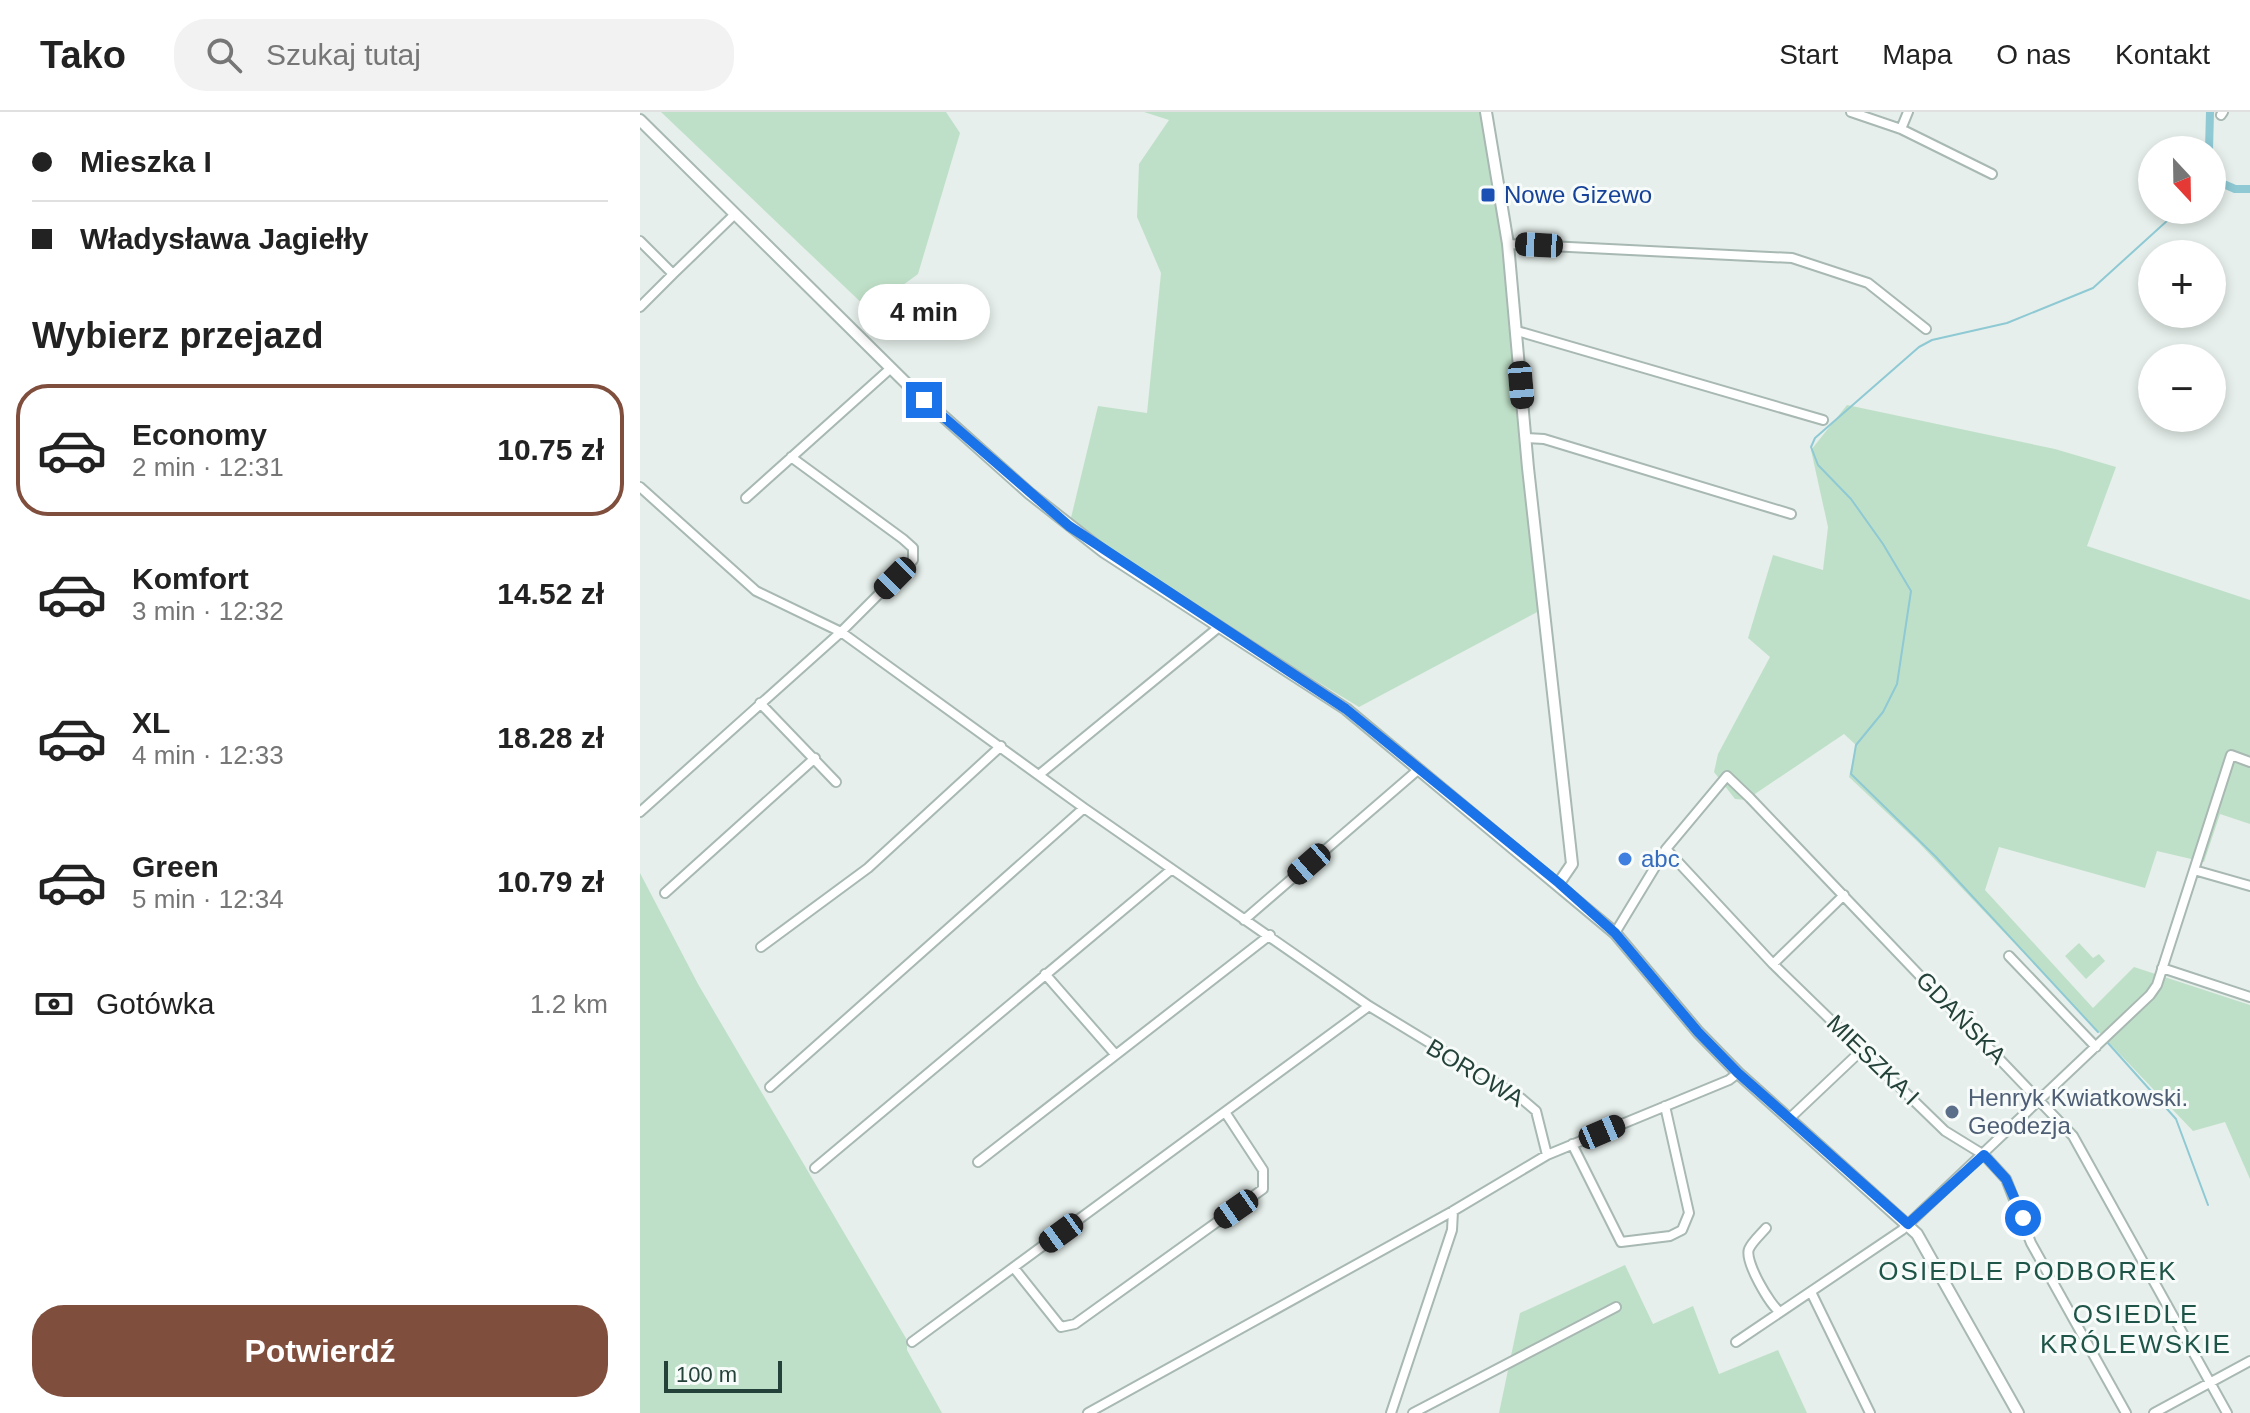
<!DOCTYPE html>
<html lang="pl">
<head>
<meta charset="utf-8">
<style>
	:root { --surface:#fff; --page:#f2f2f2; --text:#222; --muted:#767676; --line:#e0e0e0; --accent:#804e3d }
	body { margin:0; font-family:Arial,sans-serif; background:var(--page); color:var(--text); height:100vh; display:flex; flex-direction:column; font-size:30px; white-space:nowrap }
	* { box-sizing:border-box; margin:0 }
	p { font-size:26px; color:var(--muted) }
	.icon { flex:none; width:44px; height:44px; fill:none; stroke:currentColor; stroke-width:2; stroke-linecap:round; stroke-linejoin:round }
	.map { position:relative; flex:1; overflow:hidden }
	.drawer { display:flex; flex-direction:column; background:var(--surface); width:640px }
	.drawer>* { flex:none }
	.banner { display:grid; align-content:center; height:176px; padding:0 32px; background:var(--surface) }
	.needle { width:52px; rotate:158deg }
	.tools { position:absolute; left:1498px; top:24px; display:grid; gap:16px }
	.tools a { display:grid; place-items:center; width:88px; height:88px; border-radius:50%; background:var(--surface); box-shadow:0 4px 12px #0003; font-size:40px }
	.scale { position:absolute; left:24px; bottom:20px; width:118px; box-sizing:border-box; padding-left:8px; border:4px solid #24423a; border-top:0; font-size:22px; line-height:28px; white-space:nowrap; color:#24423a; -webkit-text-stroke:6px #f7fbf9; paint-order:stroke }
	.end { position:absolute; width:36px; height:36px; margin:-18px; border:10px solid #1a73e8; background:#fff; box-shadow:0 0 0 4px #fff }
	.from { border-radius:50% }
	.bubble { position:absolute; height:56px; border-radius:28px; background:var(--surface); box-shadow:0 4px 12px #0003; font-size:26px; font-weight:600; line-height:56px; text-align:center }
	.car { position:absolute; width:24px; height:48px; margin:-24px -12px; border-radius:10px; box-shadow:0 0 6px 2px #0007; background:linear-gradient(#222 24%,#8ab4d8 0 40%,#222 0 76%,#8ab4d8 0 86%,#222 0) }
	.banner b { display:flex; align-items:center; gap:28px; height:76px; font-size:30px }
	.banner b+b { border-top:2px solid var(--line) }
	.banner i { width:20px; height:20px; background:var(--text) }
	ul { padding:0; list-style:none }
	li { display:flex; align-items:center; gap:24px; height:132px; margin:0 16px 12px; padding:0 16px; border:4px solid transparent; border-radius:32px }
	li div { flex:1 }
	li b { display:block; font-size:30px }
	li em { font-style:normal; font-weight:600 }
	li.selected { border-color:var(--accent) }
	li>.icon { width:72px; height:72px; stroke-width:1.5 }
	h2 { padding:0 32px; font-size:36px; line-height:96px }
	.pay { display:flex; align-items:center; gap:20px; height:88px; padding:0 32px; font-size:30px }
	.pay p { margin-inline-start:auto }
	.action { display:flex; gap:16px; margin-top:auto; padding:16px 32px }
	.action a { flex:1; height:92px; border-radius:32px; background:var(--accent); color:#fff; font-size:32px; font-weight:600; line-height:92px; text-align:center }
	header { display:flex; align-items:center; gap:48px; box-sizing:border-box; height:112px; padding:0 40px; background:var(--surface); border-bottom:2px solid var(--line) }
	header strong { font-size:38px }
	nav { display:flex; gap:44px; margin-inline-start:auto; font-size:28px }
	.search { width:560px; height:72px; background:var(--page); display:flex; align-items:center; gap:20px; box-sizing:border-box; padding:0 28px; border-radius:32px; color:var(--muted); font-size:30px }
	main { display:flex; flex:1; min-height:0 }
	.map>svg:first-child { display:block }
</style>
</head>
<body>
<header>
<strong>Tako</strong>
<div class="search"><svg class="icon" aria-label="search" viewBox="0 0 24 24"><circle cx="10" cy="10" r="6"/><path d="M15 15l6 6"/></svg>Szukaj tutaj</div>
<nav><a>Start</a><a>Mapa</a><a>O nas</a><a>Kontakt</a></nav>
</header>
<main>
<section class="drawer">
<div class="banner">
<b><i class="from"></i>Mieszka I</b>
<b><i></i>Władysława Jagiełły</b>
</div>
<h2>Wybierz przejazd</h2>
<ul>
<li class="selected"><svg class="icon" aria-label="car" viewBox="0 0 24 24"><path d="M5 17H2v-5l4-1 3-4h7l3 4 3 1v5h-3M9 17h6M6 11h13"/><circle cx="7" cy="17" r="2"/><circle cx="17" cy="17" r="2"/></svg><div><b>Economy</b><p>2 min · 12:31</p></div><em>10.75 zł</em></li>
<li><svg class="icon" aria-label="car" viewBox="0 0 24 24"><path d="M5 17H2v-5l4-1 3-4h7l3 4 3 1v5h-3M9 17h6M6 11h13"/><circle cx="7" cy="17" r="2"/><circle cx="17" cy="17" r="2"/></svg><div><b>Komfort</b><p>3 min · 12:32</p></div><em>14.52 zł</em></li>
<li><svg class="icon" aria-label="car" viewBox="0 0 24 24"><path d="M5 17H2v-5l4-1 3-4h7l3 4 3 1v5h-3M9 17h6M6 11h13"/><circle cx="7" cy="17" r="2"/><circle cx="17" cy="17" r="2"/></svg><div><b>XL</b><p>4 min · 12:33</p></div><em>18.28 zł</em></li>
<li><svg class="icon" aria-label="car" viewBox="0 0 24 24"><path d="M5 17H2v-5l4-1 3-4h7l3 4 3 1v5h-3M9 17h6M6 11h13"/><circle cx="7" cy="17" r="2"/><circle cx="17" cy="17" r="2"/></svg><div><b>Green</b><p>5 min · 12:34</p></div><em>10.79 zł</em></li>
</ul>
<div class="pay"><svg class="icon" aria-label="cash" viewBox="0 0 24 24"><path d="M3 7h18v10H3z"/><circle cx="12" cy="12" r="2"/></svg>Gotówka<p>1.2 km</p></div>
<div class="action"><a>Potwierdź</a></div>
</section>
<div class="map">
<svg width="1610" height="1301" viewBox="0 0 1610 1301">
	<rect width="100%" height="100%" fill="#e6efeb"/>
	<path fill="#bfe0c8" d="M21,0H306L320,21L278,162L229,198Z
		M504,0H840L868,132L903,497L719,595L464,440L429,414L458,294L507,301L521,161L497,105L499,52L529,8Z
		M1207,293L1415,337L1476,355L1447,434L1610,488V712L1580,702L1564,750L1517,739L1505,776L1359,735L1345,778L1453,896L1494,855L1610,893V1067L1585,1010L1553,1019L1279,731L1209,665L1216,633L1204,622L1106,688L1095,687L1074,660L1078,642L1130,545L1108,526L1133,443L1183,458L1188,415L1171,338Z
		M0,761L58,872L267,1228V1238L302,1301H0Z
		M1439,831L1453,846L1459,842L1465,849L1446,867L1425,844Z
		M985,1153L1013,1212L1053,1194L1079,1262L1138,1238L1167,1301H859L880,1201Z"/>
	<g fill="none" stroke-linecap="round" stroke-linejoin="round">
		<path stroke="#8ec9d4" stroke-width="2" d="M1458,920L1296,745L1211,662L1216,633L1243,600L1257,572L1271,479L1243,432L1211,387L1178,353L1171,335L1175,326L1279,235L1292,228L1367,211L1453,176L1539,98
			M1468,931L1536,1007L1568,1093"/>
		<path stroke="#8ec9d4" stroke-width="8" d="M1569,38L1570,0
			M1572,67L1595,77H1610"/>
		<g stroke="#a8b8b2" stroke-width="12">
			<path id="minor" d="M1211,0L1261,17L1352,62
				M1581,3L1583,0
				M1261,17L1268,0
				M0,129L33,162L95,102
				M868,132L1152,146L1228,171L1286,217
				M0,195L33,162
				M877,219L1183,308
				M886,326L904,327L1151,402
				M0,375L116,479L201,520L444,696L729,894L882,987L896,999L907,1043
				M106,386L251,256
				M120,591L196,670
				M400,662L579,515
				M0,700L201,520L273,448V436L263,427L151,345
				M1026,737L1087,664L1110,686L1433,1024L1587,1301
				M1554,758L1610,774
				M25,781L175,646
				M604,808L779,657
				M975,821L1026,737L1133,852L1305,1019L1344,1043L1366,1067L1391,1131L1486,1301
				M121,835L228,756L361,634
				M1369,844L1456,935
				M1133,852L1204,783
				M1522,856L1610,885
				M405,862L475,942
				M130,975L444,696
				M1150,1006L1223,937
				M932,1032L981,1130L1030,1124L1042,1118L1049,1101L1025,994
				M338,1050L630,823
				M175,1056L532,757
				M1126,1116C1121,1122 1112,1130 1109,1137C1104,1149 1130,1193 1140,1200
				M374,1156L421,1215L435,1212L623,1077V1058L585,1000
				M1171,1180L1230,1301
				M272,1230L729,894
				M1096,1230L1262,1118L1510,883L1517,873L1591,643L1610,650
				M448,1301L813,1099L907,1043L1089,968L1098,961
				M751,1301L812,1118L813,1099
				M773,1301L976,1195
				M1514,1301L1610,1249"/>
		</g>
		<g stroke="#a8b8b2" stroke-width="14">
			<path id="tertiary" d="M846,0L868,132L888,356L932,752L919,771
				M0,8L267,272L389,381L464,440L706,597L975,821L1058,920L1098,961L1277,1122L1378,1301"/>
		</g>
		<use href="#minor" stroke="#fff" stroke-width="8"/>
		<use href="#tertiary" stroke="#fff" stroke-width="10"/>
	</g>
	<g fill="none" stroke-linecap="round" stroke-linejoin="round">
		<path stroke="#1a73e8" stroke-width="10" d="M284,288L429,414L706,597L919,771L975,821L1058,920L1098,961L1268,1112L1344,1043L1366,1067L1383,1106"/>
	</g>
	<rect fill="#1a4fb4" stroke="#f7fbf9" stroke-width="3" x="840" y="75" width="16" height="16" rx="4"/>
	<circle fill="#3f7fe0" stroke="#f7fbf9" stroke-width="3" cx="985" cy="747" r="8"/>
	<circle fill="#5c6f8a" stroke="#f7fbf9" stroke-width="3" cx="1312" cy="1000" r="8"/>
	<g text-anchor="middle" stroke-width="6" stroke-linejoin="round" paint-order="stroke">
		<g font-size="24" fill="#164399" stroke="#f7fbf9" text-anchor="start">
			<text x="864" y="91">Nowe Gizewo</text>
		</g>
		<g font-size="24" fill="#366cbe" stroke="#f7fbf9" text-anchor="start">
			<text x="1001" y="755">abc</text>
		</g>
		<g font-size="24" fill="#24423a" stroke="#f7fbf9">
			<text transform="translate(1321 906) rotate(46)" y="8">GDAŃSKA</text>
			<text transform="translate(1233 948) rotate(44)" y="8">MIESZKA I</text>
			<text transform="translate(835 961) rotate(31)" y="8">BOROWA</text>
		</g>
		<g font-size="24" fill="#4e5e75" stroke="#f7fbf9" text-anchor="start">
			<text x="1328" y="994">Henryk Kwiatkowski.<tspan x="1328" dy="28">Geodezja</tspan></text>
		</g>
		<g font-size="26" letter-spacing="2" fill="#1f5548" stroke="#f7fbf9">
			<text x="1388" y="1168">OSIEDLE PODBOREK</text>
			<text x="1496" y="1211">OSIEDLE<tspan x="1496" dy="30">KRÓLEWSKIE</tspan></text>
		</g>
	</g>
</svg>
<div class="tools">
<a><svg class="needle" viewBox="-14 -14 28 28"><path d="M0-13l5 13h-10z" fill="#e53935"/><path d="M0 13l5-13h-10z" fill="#767676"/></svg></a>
<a>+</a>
<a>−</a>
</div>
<div class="scale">100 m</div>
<i class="end from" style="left:1383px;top:1106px"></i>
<i class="end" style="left:284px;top:288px"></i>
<div class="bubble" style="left:218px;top:172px;width:132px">4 min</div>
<i class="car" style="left:899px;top:133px;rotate:273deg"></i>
<i class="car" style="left:881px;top:273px;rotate:175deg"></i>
<i class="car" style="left:255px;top:466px;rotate:225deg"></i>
<i class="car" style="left:669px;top:752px;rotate:229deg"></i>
<i class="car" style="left:962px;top:1020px;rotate:67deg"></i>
<i class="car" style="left:596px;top:1097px;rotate:235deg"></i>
<i class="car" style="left:421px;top:1121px;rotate:234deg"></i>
</div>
</main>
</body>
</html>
